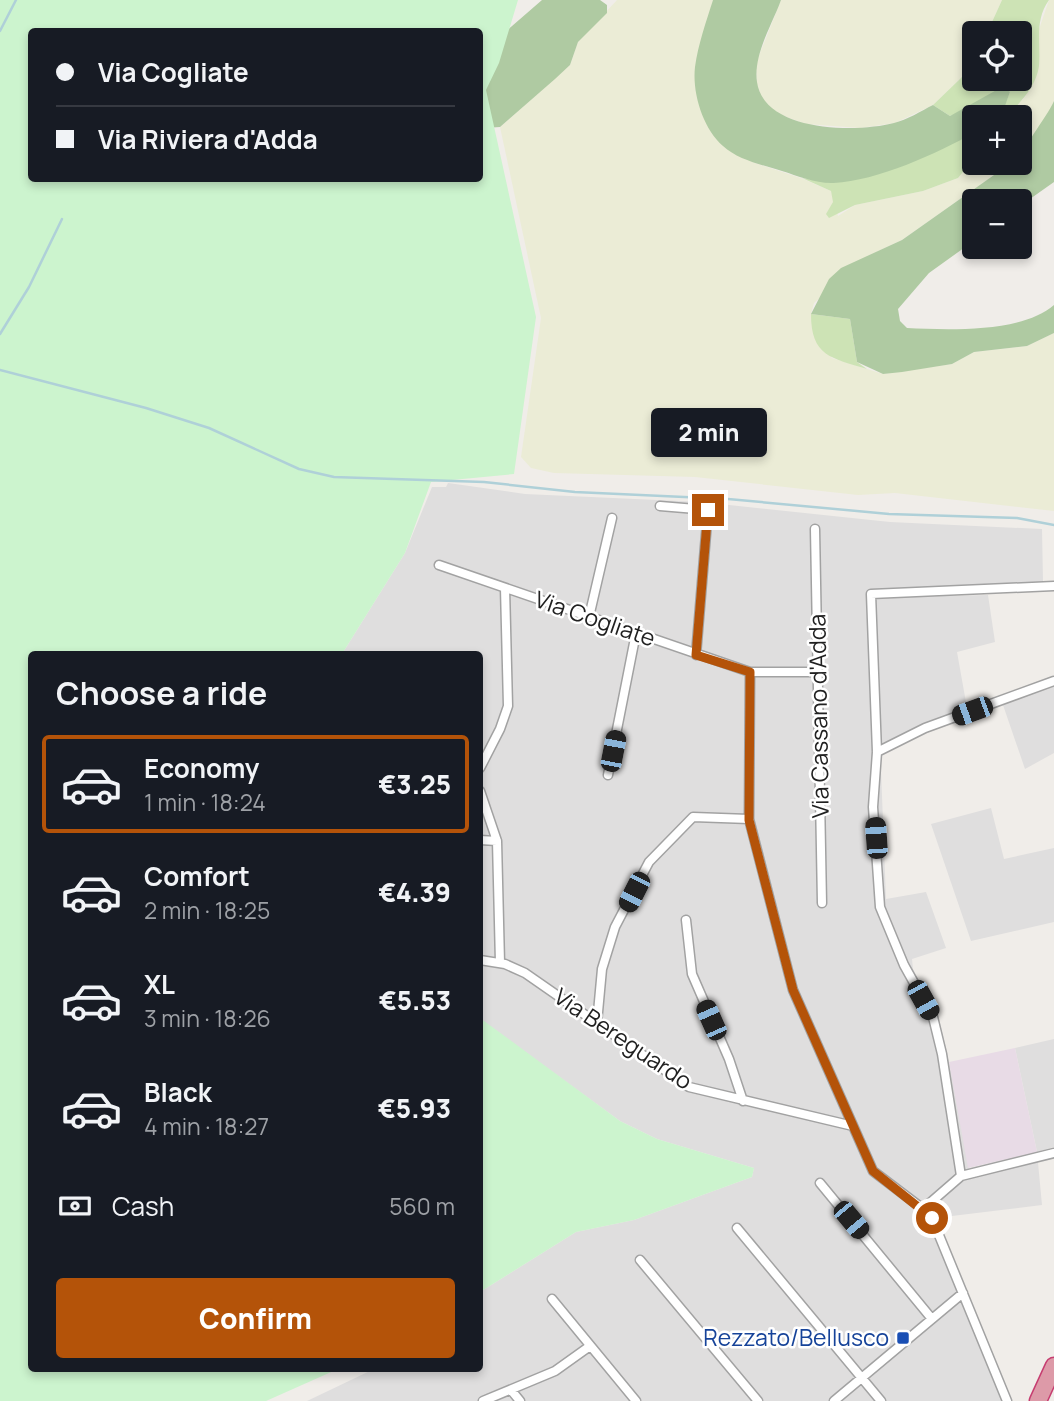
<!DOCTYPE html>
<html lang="en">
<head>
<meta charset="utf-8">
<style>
	:root { --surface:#171b24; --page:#242831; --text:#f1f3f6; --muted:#9ea1a6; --line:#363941; --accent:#b45309 }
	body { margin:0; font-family:Manrope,sans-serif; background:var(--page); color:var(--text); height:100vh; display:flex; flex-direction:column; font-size:26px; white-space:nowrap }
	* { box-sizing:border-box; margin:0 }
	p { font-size:23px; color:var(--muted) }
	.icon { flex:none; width:38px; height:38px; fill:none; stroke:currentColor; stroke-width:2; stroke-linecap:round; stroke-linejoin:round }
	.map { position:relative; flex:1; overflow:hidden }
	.side { position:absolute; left:28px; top:651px; width:455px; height:721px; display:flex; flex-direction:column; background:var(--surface); border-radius:7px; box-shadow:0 4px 10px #0003 }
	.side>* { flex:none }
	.guide { position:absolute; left:28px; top:28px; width:455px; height:154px; border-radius:7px; box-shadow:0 4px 10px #0003; display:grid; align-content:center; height:154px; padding:0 28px; background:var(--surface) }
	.buttons { position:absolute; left:962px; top:21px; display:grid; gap:14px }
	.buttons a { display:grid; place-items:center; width:70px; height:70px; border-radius:7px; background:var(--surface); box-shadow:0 4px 10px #0003; font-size:35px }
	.end { position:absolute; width:32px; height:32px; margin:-16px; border:9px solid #b45309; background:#fff; box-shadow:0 0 0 4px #fff }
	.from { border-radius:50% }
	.bubble { position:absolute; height:49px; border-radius:7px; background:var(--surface); box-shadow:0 4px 10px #0003; font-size:23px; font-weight:800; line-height:49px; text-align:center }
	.car { position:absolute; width:21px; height:42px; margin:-21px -10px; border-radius:9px; box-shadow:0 0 5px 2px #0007; background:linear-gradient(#222 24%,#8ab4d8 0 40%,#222 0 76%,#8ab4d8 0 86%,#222 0) }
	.guide b { display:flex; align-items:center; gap:24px; height:66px; font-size:26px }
	.guide b+b { border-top:2px solid var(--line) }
	.guide i { width:18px; height:18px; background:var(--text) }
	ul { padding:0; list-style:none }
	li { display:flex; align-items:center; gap:21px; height:98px; margin:0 14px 10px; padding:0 14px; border:4px solid transparent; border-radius:7px }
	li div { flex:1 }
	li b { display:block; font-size:26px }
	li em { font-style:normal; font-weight:800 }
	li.on { border-color:var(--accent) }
	li>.icon { width:63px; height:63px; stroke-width:1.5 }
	h2 { padding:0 28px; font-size:32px; line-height:84px }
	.pay { display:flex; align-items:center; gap:18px; height:77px; padding:0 28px; font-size:26px }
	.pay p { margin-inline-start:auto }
	.primary-button { display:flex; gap:14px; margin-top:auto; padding:14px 28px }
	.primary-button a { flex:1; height:80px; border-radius:7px; background:var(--accent); color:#fff; font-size:28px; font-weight:800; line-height:80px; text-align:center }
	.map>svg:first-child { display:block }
</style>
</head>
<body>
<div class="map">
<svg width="1054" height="1401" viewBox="0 0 1054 1401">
	<rect width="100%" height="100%" fill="#f0ede9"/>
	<path fill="#dfdede" d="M448,483L525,494L701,502L890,522L1042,529L1043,582L894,589L895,597L988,595L995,642L957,652L967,708L880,744L886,899L926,892L946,948L912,959L913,969L939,1019L962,1119L969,1168L1037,1152L1015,1048L1054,1039V1147L1037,1152L1042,1205L927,1219L1003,1401H307L374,1369L480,1368V1292L576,1232L634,1220L752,1177L754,1168L657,1139L620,1121L480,1019V654H342L405,553L432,487H446Z
		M1054,684V753L1025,769L1003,705Z
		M991,808L1004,859L1054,848V922L971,941L931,824Z"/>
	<path fill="#e8dbe6" d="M1015,1048L1037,1152L968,1168L949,1062Z"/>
	<path fill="#ebecd6" d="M617,0H713L695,69L752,162L801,178L831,191L838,216L855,205L923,191L958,178L975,157V163H1011L902,240L870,255L814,303L811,314L832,358L883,374L952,364L974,352L1027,346L1054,333V511L895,493L858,495L695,477L554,473L531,468L521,457L541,318L500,127L570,65L578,42Z
		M781,0H1002L987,33H975V58L961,78L933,105L895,123L860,128L806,124L778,114L763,102L757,84L756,63Z
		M1049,0H1054V101L1045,122L1020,153V117H1006L1025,97L1039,65L1037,35Z"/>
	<path fill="#cde3b5" d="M1002,0H1049C1034,21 1041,43 1039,66C1036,87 1020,103 1006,117H1000L1010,92L950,116L933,105L961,78L975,58V79H1020V33H987Z
		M975,132V157L958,178L923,191L855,205L829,218L826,214L833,202L831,191L802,178L833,183L940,149Z
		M811,314L850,319L857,362L867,369C831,358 811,356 811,314Z"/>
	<path fill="#afcaa2" d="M542,0H600L607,5V13L578,42L570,65L555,79L500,127L485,128L480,43L497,39Z
		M713,0H781C772,25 753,55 757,82C764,132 856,133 894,123C907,120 921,111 933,105L950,116L1002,87L1010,92L1001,117H975V132C939,153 876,181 834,183C817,184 798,176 782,171C763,165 738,160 723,146C703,129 692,93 695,67C698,45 706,22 713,0Z
		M1054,101V182L1020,206V201H975V240L929,273L898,309L900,321L907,328C948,330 1022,333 1054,305V333L1027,346L974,352L952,364L902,372L883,374L857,362L850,319L811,314L829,279L841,268L902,240L1011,163H1020C1020,149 1046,119 1054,101Z"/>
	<path fill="#ccf4ce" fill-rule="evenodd" d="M0,0H518L499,63L486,90L536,317L514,474L431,482L405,553L342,654H32V1368L338,1369L266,1401H0ZM32,32H480V178H32Z
		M480,1018L620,1121L657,1139L754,1168L752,1177L634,1220L576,1232L480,1292Z"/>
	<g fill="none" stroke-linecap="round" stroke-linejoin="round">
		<path stroke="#afd0d8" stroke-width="2.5" d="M0,31L16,0
			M0,334L29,287L62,219
			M0,370L146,408L209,428L299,469L334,477L484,482L575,492L728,499L889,514L1017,518L1054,525"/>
		<g stroke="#a2a2a2" stroke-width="11">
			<path id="street" d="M660,506L708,510L696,655
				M815,529L822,903
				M439,565L750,672H818
				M589,617L612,518
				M750,672L749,819L793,990L873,1171L923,1209L934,1223L1007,1401
				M877,752L925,728L1054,681
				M480,768L500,729L508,706L505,588
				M608,775L636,633
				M480,791L497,841L500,963
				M480,840L497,841
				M686,920L692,974L729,1059L743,1101
				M480,960L505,964L525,973L689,1087L853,1126
				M597,1023L602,969L615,927L649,862L693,817L749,819
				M961,1176L942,1054L933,1017L904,965L880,907L873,807L877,752L871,594L1054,586
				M820,1183L932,1319
				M923,1209L961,1176L1054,1153
				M737,1228L881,1401
				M640,1260L758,1401
				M552,1299L636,1401
				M511,1390L520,1401
				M483,1401L555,1371L590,1346
				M834,1401L963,1293"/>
		</g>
		<g stroke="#c63d70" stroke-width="19">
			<path id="highway" d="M1038,1401L1054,1366"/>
		</g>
		<use href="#street" stroke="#fff" stroke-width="8"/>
		<use href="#highway" stroke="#dd9aa8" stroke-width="16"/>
	</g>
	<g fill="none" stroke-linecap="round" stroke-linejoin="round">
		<path stroke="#b45309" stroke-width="9" d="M708,510L696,655L750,672L749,820L793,990L873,1171L932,1218"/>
	</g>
	<rect fill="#1a4fb4" stroke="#fff" stroke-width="2.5" x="896" y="1331" width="14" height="14" rx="3.5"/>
	<g text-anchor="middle" stroke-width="5" stroke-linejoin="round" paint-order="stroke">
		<g font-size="23" fill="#212121" stroke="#fff">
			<text transform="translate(595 619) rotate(19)" y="8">Via Cogliate</text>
			<text transform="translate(819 716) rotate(-91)" y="8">Via Cassano d'Adda</text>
			<text transform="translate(623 1039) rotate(34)" y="8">Via Bereguardo</text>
		</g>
		<g font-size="23" fill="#164399" stroke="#fff" text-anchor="end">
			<text x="889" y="1346">Rezzato/Bellusco</text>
		</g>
	</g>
</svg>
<div class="buttons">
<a><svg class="icon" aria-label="locate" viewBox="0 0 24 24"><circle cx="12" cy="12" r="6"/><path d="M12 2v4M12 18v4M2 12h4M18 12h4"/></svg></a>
<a>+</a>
<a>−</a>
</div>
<i class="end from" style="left:932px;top:1218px"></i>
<i class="end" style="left:708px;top:510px"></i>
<div class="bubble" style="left:651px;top:408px;width:116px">2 min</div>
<i class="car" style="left:972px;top:711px;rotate:250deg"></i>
<i class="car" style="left:613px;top:751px;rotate:11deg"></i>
<i class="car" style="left:876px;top:838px;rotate:356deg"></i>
<i class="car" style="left:634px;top:892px;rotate:207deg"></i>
<i class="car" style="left:923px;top:1000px;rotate:151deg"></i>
<i class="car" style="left:711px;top:1020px;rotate:336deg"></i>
<i class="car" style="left:851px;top:1220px;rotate:140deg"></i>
<div class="guide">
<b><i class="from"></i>Via Cogliate</b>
<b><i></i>Via Riviera d'Adda</b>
</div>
<section class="side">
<h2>Choose a ride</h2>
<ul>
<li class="on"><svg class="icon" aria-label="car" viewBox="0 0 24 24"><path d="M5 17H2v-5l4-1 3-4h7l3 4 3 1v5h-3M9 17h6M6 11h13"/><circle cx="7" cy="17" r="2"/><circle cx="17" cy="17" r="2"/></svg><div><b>Economy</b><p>1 min · 18:24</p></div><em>€3.25</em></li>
<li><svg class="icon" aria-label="car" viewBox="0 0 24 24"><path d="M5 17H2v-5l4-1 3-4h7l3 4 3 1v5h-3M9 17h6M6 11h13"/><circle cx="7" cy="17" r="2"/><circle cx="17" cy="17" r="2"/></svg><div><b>Comfort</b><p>2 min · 18:25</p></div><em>€4.39</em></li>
<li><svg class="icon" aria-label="car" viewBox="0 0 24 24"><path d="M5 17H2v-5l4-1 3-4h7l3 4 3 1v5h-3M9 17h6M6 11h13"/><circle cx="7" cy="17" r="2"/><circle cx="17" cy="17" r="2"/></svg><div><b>XL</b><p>3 min · 18:26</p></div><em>€5.53</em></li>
<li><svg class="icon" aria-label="car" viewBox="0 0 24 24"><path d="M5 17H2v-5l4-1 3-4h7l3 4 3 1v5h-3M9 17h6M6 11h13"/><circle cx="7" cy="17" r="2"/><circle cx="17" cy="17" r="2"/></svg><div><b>Black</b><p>4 min · 18:27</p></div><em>€5.93</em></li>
</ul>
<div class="pay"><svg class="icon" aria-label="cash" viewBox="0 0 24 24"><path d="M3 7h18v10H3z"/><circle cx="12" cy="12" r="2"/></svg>Cash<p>560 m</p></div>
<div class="primary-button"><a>Confirm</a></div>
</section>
</div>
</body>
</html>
